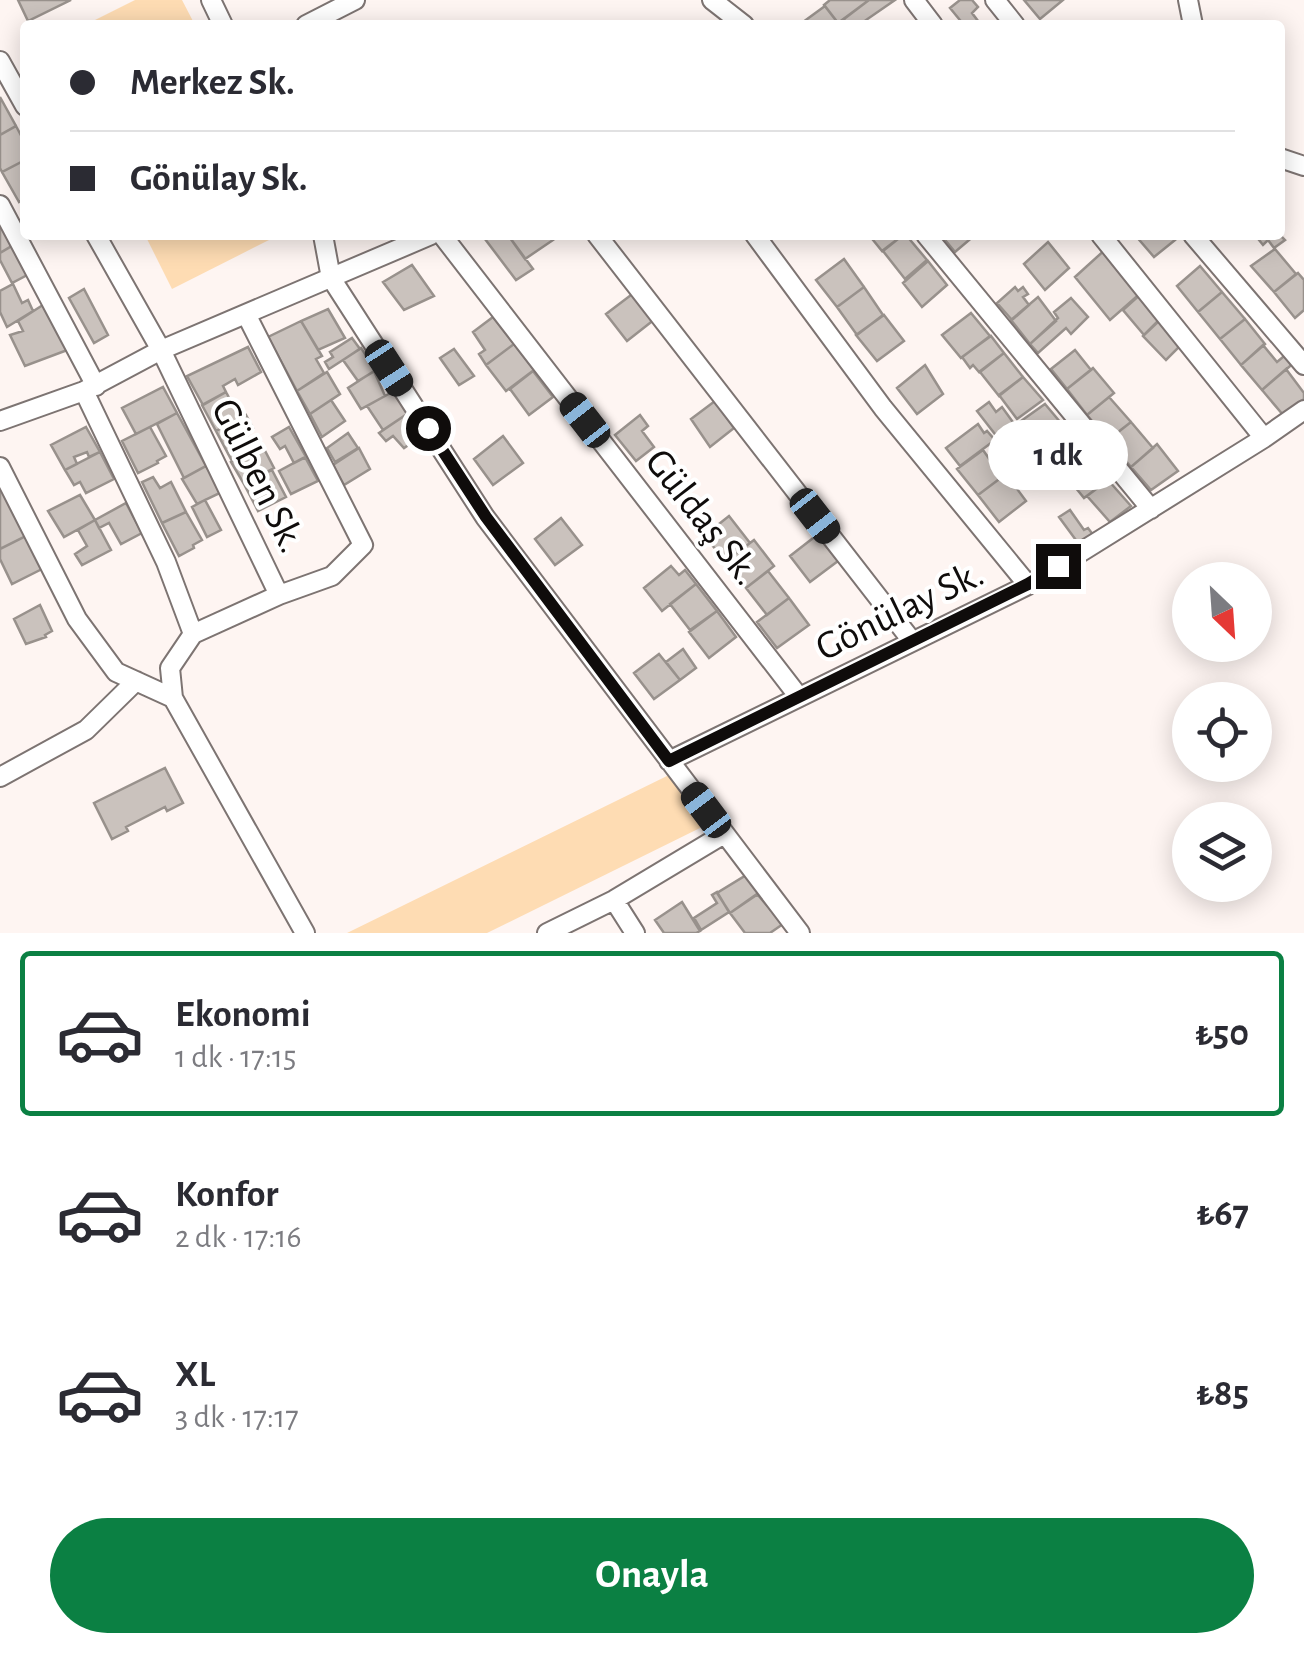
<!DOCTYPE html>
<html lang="tr">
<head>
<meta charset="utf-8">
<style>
	:root { --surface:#fff; --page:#f2f2f3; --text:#2b2b33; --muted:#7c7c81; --line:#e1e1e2; --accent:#0b8043 }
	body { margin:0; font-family:"Alegreya Sans",sans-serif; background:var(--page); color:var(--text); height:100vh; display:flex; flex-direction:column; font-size:38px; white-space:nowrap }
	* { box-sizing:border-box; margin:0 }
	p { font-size:32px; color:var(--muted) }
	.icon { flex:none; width:55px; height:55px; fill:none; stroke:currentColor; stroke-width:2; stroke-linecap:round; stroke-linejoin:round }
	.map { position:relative; height:933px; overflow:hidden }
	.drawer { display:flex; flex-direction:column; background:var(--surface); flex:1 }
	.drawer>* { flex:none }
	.guide { position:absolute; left:20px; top:20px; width:1265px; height:220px; border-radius:10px; box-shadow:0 5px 25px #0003; display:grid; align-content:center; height:220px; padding:0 50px; background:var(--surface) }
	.needle { width:65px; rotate:155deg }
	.controls { position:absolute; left:1172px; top:562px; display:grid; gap:20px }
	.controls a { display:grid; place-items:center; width:100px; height:100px; border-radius:50%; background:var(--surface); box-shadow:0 5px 25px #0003; font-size:50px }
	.end { position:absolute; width:45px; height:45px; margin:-22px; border:12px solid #0f0c0b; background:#fff; box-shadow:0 0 0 5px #fff }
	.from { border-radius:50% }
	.bubble { position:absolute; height:70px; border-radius:35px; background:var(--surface); box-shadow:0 5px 25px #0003; font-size:32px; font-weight:700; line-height:70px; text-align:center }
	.car { position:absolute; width:30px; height:60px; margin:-30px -15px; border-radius:12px; box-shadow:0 0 8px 2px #0007; background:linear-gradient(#222 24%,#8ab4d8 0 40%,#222 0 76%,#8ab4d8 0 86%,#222 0) }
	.guide b { display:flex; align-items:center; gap:35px; height:95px; font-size:38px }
	.guide b+b { border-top:2px solid var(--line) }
	.guide i { width:25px; height:25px; background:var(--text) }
	ul { padding:18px 0 0; list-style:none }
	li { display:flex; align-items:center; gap:30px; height:165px; margin:0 20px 15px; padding:0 30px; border:5px solid transparent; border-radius:10px }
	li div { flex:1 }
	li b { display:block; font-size:38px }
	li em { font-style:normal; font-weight:700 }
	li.selected { border-color:var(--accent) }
	li>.icon { width:90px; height:90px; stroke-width:1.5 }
	.button { display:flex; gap:20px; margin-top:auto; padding:20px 50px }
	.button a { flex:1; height:115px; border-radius:60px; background:var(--accent); color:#fff; font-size:40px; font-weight:700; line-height:115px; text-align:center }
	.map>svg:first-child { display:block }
</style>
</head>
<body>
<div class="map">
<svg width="1304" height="933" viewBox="0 0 1304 933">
	<rect width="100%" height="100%" fill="#fef5f2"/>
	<path fill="#fedcb3" d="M135,0H182L195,25H85Z
		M145,235H279L172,289Z
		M669,775L701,816L700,828L487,933H347Z"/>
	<path fill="#cac2bd" stroke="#98918c" stroke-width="2.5" d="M18,0H71L28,21Z
		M830,0H869L838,23L824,5Z
		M869,0H895L866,20L869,25H848L844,19Z
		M960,0H972L978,7L972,13L978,21L974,25H964L950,8Z
		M1024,0H1063L1040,19Z
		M825,6L838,23L836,25H799Z
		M0,97L16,126L0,135Z
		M16,126L25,143V160L2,172L0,168V135Z
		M25,160V198L19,202L2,172Z
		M0,217L15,244L0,253Z
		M491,235H508L533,269L516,280L485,239Z
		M508,235H549L553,240L525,259Z
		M869,235H903L882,251Z
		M903,235H906L927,260L905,279L883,251Z
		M941,235H975L955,252Z
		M1135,235H1171L1175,240L1154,257Z
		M1255,235H1280L1285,240L1274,248L1268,240L1263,245Z
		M1048,242L1069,268L1045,290L1024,264Z
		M15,244L31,273L12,283L0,260V253Z
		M1108,247L1143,291L1110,320L1075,277Z
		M1275,249L1296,274L1274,292L1251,266Z
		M844,259L864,287L837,307L816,280Z
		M928,261L947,285L922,307L903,283Z
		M412,265L434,296L404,310L383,282Z
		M1200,266L1222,292L1198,312L1177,286Z
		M1298,273L1304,280V310L1295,318L1274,292Z
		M13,284L22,303L28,300L33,311L7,327L0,312V291Z
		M864,287L883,315L857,335L837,307Z
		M1015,287L1018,291L1023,287L1028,294L1023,297L1029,305L1012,320L997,303Z
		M84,289L108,335L94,343L69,298Z
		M635,292L655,319L627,341L606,314Z
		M1143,292L1163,316L1144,335L1123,310Z
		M1222,292L1245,319L1220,339L1198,312Z
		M1038,297L1056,321L1030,344L1011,320Z
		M1071,298L1088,317L1071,334L1066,328L1038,353L1030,344L1058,318L1054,312Z
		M46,303L70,349L25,366L10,335L23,331L18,321Z
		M328,309L345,338L318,350L301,321Z
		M971,313L990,336L961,358L942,335Z
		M884,315L904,341L877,361L856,335Z
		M493,317L514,344L486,365L479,354L485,350L473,332Z
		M1161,319L1182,344L1166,360L1143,336Z
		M1245,319L1265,344L1241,365L1220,339Z
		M301,321L322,356L316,359L324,373L297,391L268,337Z
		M991,336L1004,353L979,372L973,365L970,368L962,357Z
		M352,338L360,349L329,369L325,362L333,357L330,352Z
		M514,344L534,370L506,391L486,365Z
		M1263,345L1277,362L1289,352L1296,361L1262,390L1241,365Z
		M248,347L261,372L238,385L235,379L223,386L226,392L203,405L187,376Z
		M361,348L376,370L358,381L343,360Z
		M454,349L474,376L459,385L440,358Z
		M1075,350L1091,370L1067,389L1051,369Z
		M1004,353L1023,377L999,396L980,372Z
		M925,365L943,394L917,414L897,388Z
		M1093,368L1114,393L1087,415L1067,389Z
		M1286,369L1304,393V399L1284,416L1262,390Z
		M374,371L385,396L361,409L348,388Z
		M533,371L553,397L529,415L510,389Z
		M327,372L340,394L310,414L297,391Z
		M1023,377L1043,400L1017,419L999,395Z
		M163,387L177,413L136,434L122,408Z
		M394,391L410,412L383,430L367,406Z
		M226,392L240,418L216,431L202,405Z
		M1109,397L1131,422L1108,440L1087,415Z
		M331,400L345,421L322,437L310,414Z
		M715,401L734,428L710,447L691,419Z
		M989,402L996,412L1002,407L1015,425L998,438L977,411Z
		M1045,404L1066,429L1041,447L1021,421Z
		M410,412L426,433L404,448L393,436L386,441L379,433Z
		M177,413L206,466L184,478L157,424Z
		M246,415L253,428L245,431L255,449L232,461L216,431Z
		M640,415L648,426L642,431L654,447L636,461L615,435Z
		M1131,422L1153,448L1131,467L1108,440Z
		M978,424L984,433L987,431L995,440L960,466L946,448Z
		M86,427L100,452L89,457L87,452L74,457L77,464L65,470L51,445Z
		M150,427L166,456L157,461L158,463L138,473L122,441Z
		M289,427L306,457L294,463L285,446L280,449L272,437Z
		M348,433L358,448L335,462L327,448Z
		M503,436L523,463L493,485L474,459Z
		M1157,444L1178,471L1151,490L1131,467Z
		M262,445L274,468L244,484L231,462Z
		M359,448L370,469L344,485L333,465Z
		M983,450L1002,477L978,495L957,469Z
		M100,452L114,479L86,493L80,482L74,485L65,470Z
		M1088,454L1108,480L1084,498L1063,472Z
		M305,457L318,481L291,494L279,471Z
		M206,466L222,492L197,504L182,479Z
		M272,470L286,497L258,511L244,484Z
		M1006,474L1026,501L999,522L978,495Z
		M153,477L160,488L171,482L186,512L162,523L142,482Z
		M1108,480L1131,506L1110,522L1087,496Z
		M0,482L26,536L0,549Z
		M80,495L95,520L64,537L48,511Z
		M205,500L221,530L207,537L192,507Z
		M126,503L142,533L121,544L109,523L99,528L95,520Z
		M1070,510L1084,530L1088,528L1094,536L1081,547L1059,517Z
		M186,512L202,540L193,545L194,548L179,556L162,523Z
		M729,516L750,543L726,561L704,536Z
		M561,518L582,545L555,565L535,539Z
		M95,520L111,550L82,565L75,554L87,546L78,530Z
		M817,535L838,561L810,582L790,556Z
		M26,536L42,569L12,584L0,559V549Z
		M754,540L774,566L746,588L726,561Z
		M671,566L679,575L685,570L696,584L662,611L644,588Z
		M768,571L789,598L767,615L746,588Z
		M696,584L717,611L690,630L670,604Z
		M789,598L809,625L777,648L757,622Z
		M40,605L52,631L45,635L46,637L26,644L14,619Z
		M717,611L736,637L709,658L689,632Z
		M683,649L696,668L680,680L666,662Z
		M659,654L680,680L654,699L634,673Z
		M165,768L183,803L167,811L165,807L126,827L128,831L112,839L94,803Z
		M748,874L761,892L730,913L717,893Z
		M717,892L729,912L701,930L694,918L717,903L712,895Z
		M757,894L783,924L770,933H745L730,913Z
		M682,902L700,931L696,933H664L655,920Z"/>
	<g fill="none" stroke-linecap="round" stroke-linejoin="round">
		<g stroke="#7d7472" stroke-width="22">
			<path id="minor" d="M211,0L223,25
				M712,0L744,25
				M914,0L933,25
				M995,0L1015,25
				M1188,0L1193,25
				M306,25L355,0
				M0,61L25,106
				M1280,158L1304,166
				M0,205L96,386
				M96,235L161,350L279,595L332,576L363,545L246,314
				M323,235L331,278L485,517L800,933
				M442,235L799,697
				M597,235L912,641
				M755,235L883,408L1028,585
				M926,235L1151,509
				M1101,235L1264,438
				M1193,235L1304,365
				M84,391L166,562L193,634
				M0,421L84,391L161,350L431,235
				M0,467L77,619L116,672L173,698
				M193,634L170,668L173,698L305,933
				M193,634L279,595
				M669,761L1028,585L1264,438L1304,410
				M0,777L86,730L136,681
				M614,900L635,933
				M547,933L614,900L724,834"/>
		</g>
		<use href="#minor" stroke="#fff" stroke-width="18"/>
	</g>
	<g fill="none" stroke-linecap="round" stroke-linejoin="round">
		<path stroke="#0f0c0b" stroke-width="12" d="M428,428L486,517L669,761L1028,584L1058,566"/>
	</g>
	<g text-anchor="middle" stroke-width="8" stroke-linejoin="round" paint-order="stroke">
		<g font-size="40" fill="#0f0c0b" stroke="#fff">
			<text transform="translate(260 475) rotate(64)" y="14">Gülben Sk.</text>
			<text transform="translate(704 516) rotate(52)" y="14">Güldaş Sk.</text>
			<text transform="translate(899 609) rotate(-26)" y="14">Gönülay Sk.</text>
		</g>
	</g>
</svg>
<div class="controls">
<a><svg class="needle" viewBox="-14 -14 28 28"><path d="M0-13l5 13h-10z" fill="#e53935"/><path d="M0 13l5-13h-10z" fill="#7c7c81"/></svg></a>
<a><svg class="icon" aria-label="locate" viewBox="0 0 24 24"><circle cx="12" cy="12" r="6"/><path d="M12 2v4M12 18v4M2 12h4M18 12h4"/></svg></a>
<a><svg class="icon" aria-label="layers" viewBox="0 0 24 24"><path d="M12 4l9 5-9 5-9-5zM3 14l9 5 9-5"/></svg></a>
</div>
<i class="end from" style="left:428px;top:428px"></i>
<i class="end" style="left:1058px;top:566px"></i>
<div class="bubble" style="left:988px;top:420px;width:140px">1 dk</div>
<i class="car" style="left:389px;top:368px;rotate:147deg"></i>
<i class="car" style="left:585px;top:420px;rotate:322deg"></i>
<i class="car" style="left:815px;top:516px;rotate:142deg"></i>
<i class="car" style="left:706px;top:810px;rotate:323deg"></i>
<div class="guide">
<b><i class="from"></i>Merkez Sk.</b>
<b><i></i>Gönülay Sk.</b>
</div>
</div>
<section class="drawer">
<ul>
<li class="selected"><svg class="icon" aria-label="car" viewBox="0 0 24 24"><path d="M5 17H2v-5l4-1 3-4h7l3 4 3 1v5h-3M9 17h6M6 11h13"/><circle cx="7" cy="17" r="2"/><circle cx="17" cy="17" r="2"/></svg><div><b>Ekonomi</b><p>1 dk · 17:15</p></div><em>₺50</em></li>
<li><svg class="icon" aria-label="car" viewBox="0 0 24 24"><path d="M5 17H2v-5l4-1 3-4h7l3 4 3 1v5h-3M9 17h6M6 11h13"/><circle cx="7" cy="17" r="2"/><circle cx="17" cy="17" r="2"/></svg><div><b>Konfor</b><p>2 dk · 17:16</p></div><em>₺67</em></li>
<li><svg class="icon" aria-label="car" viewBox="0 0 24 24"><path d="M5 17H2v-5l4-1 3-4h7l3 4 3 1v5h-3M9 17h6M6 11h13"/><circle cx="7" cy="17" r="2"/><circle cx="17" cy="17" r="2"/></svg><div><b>XL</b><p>3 dk · 17:17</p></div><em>₺85</em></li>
</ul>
<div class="button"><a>Onayla</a></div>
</section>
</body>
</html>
